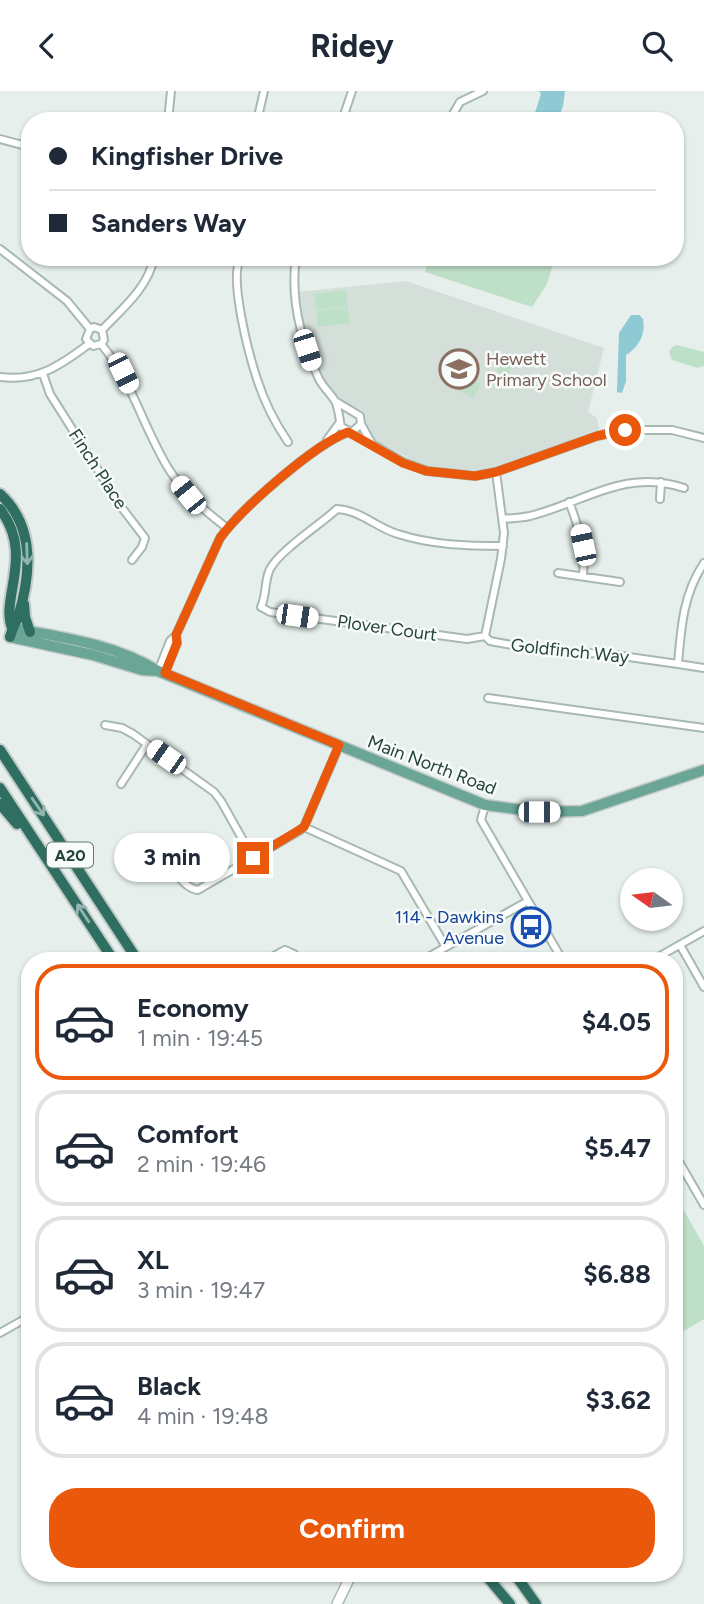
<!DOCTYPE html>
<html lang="en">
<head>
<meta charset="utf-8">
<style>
	:root { --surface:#fff; --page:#f6f6f7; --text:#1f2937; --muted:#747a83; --line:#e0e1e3; --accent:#ea580c }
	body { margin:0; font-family:Figtree,sans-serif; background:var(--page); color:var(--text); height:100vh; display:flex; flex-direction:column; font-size:26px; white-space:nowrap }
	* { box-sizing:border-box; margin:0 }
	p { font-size:23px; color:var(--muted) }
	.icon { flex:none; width:38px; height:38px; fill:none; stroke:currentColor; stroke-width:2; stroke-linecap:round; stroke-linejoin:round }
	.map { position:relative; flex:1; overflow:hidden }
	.drawer { position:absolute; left:21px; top:861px; width:662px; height:630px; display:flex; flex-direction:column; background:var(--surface); border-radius:28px; box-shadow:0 2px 5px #0004 }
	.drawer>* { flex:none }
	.hud { position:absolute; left:21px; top:21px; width:663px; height:154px; border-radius:28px; box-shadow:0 2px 5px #0004; display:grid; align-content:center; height:154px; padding:0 28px; background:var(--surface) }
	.needle { width:46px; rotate:284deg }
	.buttons { position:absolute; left:620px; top:777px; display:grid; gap:14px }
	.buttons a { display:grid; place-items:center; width:63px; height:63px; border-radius:50%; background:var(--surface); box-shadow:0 2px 5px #0004; font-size:35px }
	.end { position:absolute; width:32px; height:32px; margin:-16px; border:9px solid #ea580c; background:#fff; box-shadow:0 0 0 4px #fff }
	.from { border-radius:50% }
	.bubble { position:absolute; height:49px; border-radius:24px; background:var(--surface); box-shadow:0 2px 5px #0004; font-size:23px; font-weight:700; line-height:49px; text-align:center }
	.car { position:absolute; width:21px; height:42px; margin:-21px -10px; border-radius:9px; box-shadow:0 0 5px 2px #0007; background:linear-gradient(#fff 24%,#345 0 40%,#fff 0 76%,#345 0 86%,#fff 0) }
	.hud b { display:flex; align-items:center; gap:24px; height:66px; font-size:26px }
	.hud b+b { border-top:2px solid var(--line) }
	.hud i { width:18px; height:18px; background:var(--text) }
	ul { padding:12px 0 0; list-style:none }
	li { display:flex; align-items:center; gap:21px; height:116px; margin:0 14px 10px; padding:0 14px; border:4px solid var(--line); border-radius:28px }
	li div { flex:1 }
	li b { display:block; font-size:26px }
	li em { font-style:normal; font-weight:700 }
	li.selected { border-color:var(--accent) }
	li>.icon { width:63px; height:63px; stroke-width:1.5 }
	.button { display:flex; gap:14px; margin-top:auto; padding:14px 28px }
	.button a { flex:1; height:80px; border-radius:28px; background:var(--accent); color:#fff; font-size:28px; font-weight:700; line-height:80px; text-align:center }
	header { display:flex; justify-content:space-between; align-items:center; height:91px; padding:0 28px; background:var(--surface); font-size:32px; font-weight:700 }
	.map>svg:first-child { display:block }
</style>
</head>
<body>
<header><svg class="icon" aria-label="back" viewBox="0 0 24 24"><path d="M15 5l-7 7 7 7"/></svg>Ridey<svg class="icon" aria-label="search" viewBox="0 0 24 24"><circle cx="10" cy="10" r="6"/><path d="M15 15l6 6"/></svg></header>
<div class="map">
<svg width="704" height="1513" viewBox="0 0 704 1513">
	<rect width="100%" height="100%" fill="#e6efeb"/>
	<path fill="#d4dfda" d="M406,190L604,257L588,321L597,327L599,338L513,373L485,379H443L422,374L376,350L368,342L365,324L361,319L339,310L322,286L308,253L297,201Z"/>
	<path fill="#bfe0c8" d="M429,166H555L547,193L532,216L425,181Z
		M346,199L348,215L316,219L314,203Z
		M348,216L350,232L318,236L316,220Z
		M677,254L704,261V275L698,277L672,269L669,261L672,256Z
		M507,261L517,267L507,286L496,280Z
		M453,277L481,293L473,307L445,292Z
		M674,1102L704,1155V1228L674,1246Z"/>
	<path fill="#8ec9d4" d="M539,0H565L563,15L558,29L536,30L533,28L541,3Z
		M631,224H639L643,228C646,243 639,256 626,264V290L622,302L617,301L619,242Z"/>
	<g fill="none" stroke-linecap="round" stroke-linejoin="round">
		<g stroke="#a8b8b2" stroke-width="10">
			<path id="minor" d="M168,30L171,0
				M257,30L264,0
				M342,30L352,0
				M449,30L460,11L483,0
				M0,48L30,56
				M0,158L67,210L90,238
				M241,166C228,185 249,264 257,288C264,310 275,332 288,351
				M262,166L296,170
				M296,166C290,208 301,250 319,288C323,296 330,302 335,310C339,318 339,327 341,336L352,341L361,333
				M90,238L86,248L93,255L101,253
				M90,238L94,236L102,239L104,249L101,253
				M102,239C122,218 149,196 154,166
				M101,253C133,291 144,339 170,380C186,404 205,420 227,437
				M43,283L50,303L122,417L145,447L142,456L132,469
				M0,286C37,291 61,274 89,253
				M335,310L360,325L361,333L372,353
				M352,341L403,371L427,380L475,385L496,381L597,345L625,339H672L704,347
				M327,349L340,331
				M496,381L504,442L501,468L485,545L490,550L544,560L608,563L678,573C681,537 683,503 704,472
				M660,408L661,391
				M569,411C579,436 585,458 583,485
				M503,428C512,427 521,427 530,425C585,411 625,377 684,397
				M558,482L620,491
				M485,545L467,548L270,521L261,516C267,503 264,490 270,478C279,460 321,433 337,418C360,419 377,437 398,443C432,454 467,455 503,455
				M678,573L704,577
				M158,580L170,550L176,544L220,447C242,417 314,354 348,341
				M165,582L177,552L176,544
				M488,607L704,637
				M105,634L122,637L133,643L214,701L221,710L253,767
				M121,693L147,653
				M485,714L481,729L563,870
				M304,736L401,780L446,856
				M167,775C179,783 184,797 198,799L299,740L304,736L339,655
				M680,854L704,896
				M265,870L285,859L294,863L298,870
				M421,870L528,810
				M651,870L704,840
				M674,1062L704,1114
				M0,1242L30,1225"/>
		</g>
		<g stroke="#a4bbb3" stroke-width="12">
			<path id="secondary" d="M337,1513L352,1482"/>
		</g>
		<g stroke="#c2cac8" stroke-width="13">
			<path id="primary" d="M12,537C61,546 115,553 158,580L485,714L539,721L582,720L704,679
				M10,546L93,564L142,579L158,580"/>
		</g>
		<g stroke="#c2cac8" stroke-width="14">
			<path id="motorway" d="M0,403C35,435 31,484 18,526C15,533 12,538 10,546
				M0,418C35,464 0,507 12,537
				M24,513L25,526L30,541
				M0,659L138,870
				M0,697L114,870
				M0,713L17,733
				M484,1482L510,1513
				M514,1482L536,1513"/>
		</g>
		<use href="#minor" stroke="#fff" stroke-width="6"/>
		<use href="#secondary" stroke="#fff" stroke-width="9"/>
		<use href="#primary" stroke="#6aa596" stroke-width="10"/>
		<use href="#motorway" stroke="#2f6f62" stroke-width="10"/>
	</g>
	<defs><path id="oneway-shaft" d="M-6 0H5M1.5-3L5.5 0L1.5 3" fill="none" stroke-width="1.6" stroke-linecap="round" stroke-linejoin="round" transform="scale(1.75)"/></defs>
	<g stroke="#93b5ae">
		<use href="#oneway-shaft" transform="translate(27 463) rotate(88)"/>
		<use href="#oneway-shaft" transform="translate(38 716) rotate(56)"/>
		<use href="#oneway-shaft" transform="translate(83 822) rotate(-123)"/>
	</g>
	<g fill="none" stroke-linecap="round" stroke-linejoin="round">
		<path stroke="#ea580c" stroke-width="9" d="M253,767L304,736L339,654L165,582L177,552L176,544L220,447C242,417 314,354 348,341L403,372L426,380L475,385L496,381L597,345L625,339"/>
	</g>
	<defs>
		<g id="school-ring" transform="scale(2.0125)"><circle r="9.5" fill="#f7fbf9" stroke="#8d6e63" stroke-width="1.5"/><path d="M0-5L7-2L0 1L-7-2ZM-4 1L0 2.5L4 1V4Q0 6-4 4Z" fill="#8d6e63"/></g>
		<g id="bus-ring" transform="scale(2.0125)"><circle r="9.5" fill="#f7fbf9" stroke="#1a4fb4" stroke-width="1.5"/><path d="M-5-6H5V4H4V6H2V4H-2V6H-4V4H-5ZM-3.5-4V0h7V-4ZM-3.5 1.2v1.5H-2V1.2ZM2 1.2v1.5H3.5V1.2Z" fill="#1a4fb4"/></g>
	</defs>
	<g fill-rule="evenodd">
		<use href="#school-ring" x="459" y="278"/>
		<use href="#bus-ring" x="531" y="836"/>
	</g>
	<g text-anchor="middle" stroke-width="5" stroke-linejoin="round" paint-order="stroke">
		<rect fill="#f7fbf9" stroke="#637a73" stroke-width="2" x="47" y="751.5" width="46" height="25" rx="5"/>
		<g font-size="16" font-weight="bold" fill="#24423a">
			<text x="70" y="770">A20</text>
		</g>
		<g font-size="18" fill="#785e54" stroke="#f7fbf9" text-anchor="start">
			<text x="486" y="274">Hewett<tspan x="486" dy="21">Primary School</tspan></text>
		</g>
		<g font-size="18" fill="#24423a" stroke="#f7fbf9">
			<text transform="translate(98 378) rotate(57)" y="6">Finch Place</text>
			<text transform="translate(387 537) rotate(8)" y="6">Plover Court</text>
			<text transform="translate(570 560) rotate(6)" y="6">Goldfinch Way</text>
			<text transform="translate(432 674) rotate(21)" y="6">Main North Road</text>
		</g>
		<g font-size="18" fill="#164399" stroke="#f7fbf9" text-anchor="end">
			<text x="504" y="832">114 - Dawkins<tspan x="504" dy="21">Avenue</tspan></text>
		</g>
	</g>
</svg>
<div class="buttons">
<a><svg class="needle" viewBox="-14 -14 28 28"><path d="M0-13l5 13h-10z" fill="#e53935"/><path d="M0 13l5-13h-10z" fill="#747a83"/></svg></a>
</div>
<i class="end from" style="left:625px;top:339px"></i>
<i class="end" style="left:253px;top:767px"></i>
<div class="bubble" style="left:114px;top:742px;width:116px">3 min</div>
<i class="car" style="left:307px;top:259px;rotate:162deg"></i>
<i class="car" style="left:123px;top:282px;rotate:154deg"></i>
<i class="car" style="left:188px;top:404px;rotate:321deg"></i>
<i class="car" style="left:583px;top:454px;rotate:348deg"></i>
<i class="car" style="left:297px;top:525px;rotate:98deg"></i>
<i class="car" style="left:166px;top:666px;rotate:305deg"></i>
<i class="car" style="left:539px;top:721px;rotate:90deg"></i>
<div class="hud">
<b><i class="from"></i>Kingfisher Drive</b>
<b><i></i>Sanders Way</b>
</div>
<section class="drawer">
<ul>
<li class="selected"><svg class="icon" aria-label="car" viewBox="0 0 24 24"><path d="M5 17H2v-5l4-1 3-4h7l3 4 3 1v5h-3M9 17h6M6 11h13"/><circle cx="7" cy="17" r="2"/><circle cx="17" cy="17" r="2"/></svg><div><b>Economy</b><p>1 min · 19:45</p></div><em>$4.05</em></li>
<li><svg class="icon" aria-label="car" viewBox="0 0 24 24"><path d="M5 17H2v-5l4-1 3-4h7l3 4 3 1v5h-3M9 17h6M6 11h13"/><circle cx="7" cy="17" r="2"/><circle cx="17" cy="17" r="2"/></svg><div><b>Comfort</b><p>2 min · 19:46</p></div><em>$5.47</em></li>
<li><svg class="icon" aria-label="car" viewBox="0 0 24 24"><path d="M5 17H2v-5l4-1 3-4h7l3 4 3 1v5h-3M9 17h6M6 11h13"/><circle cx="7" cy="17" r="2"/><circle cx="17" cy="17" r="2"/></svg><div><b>XL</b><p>3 min · 19:47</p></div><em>$6.88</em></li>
<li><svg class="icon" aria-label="car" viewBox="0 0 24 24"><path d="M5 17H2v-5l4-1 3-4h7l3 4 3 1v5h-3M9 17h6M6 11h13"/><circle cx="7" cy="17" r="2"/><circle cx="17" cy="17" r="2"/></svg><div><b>Black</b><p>4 min · 19:48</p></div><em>$3.62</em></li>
</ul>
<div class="button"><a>Confirm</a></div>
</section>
</div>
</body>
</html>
